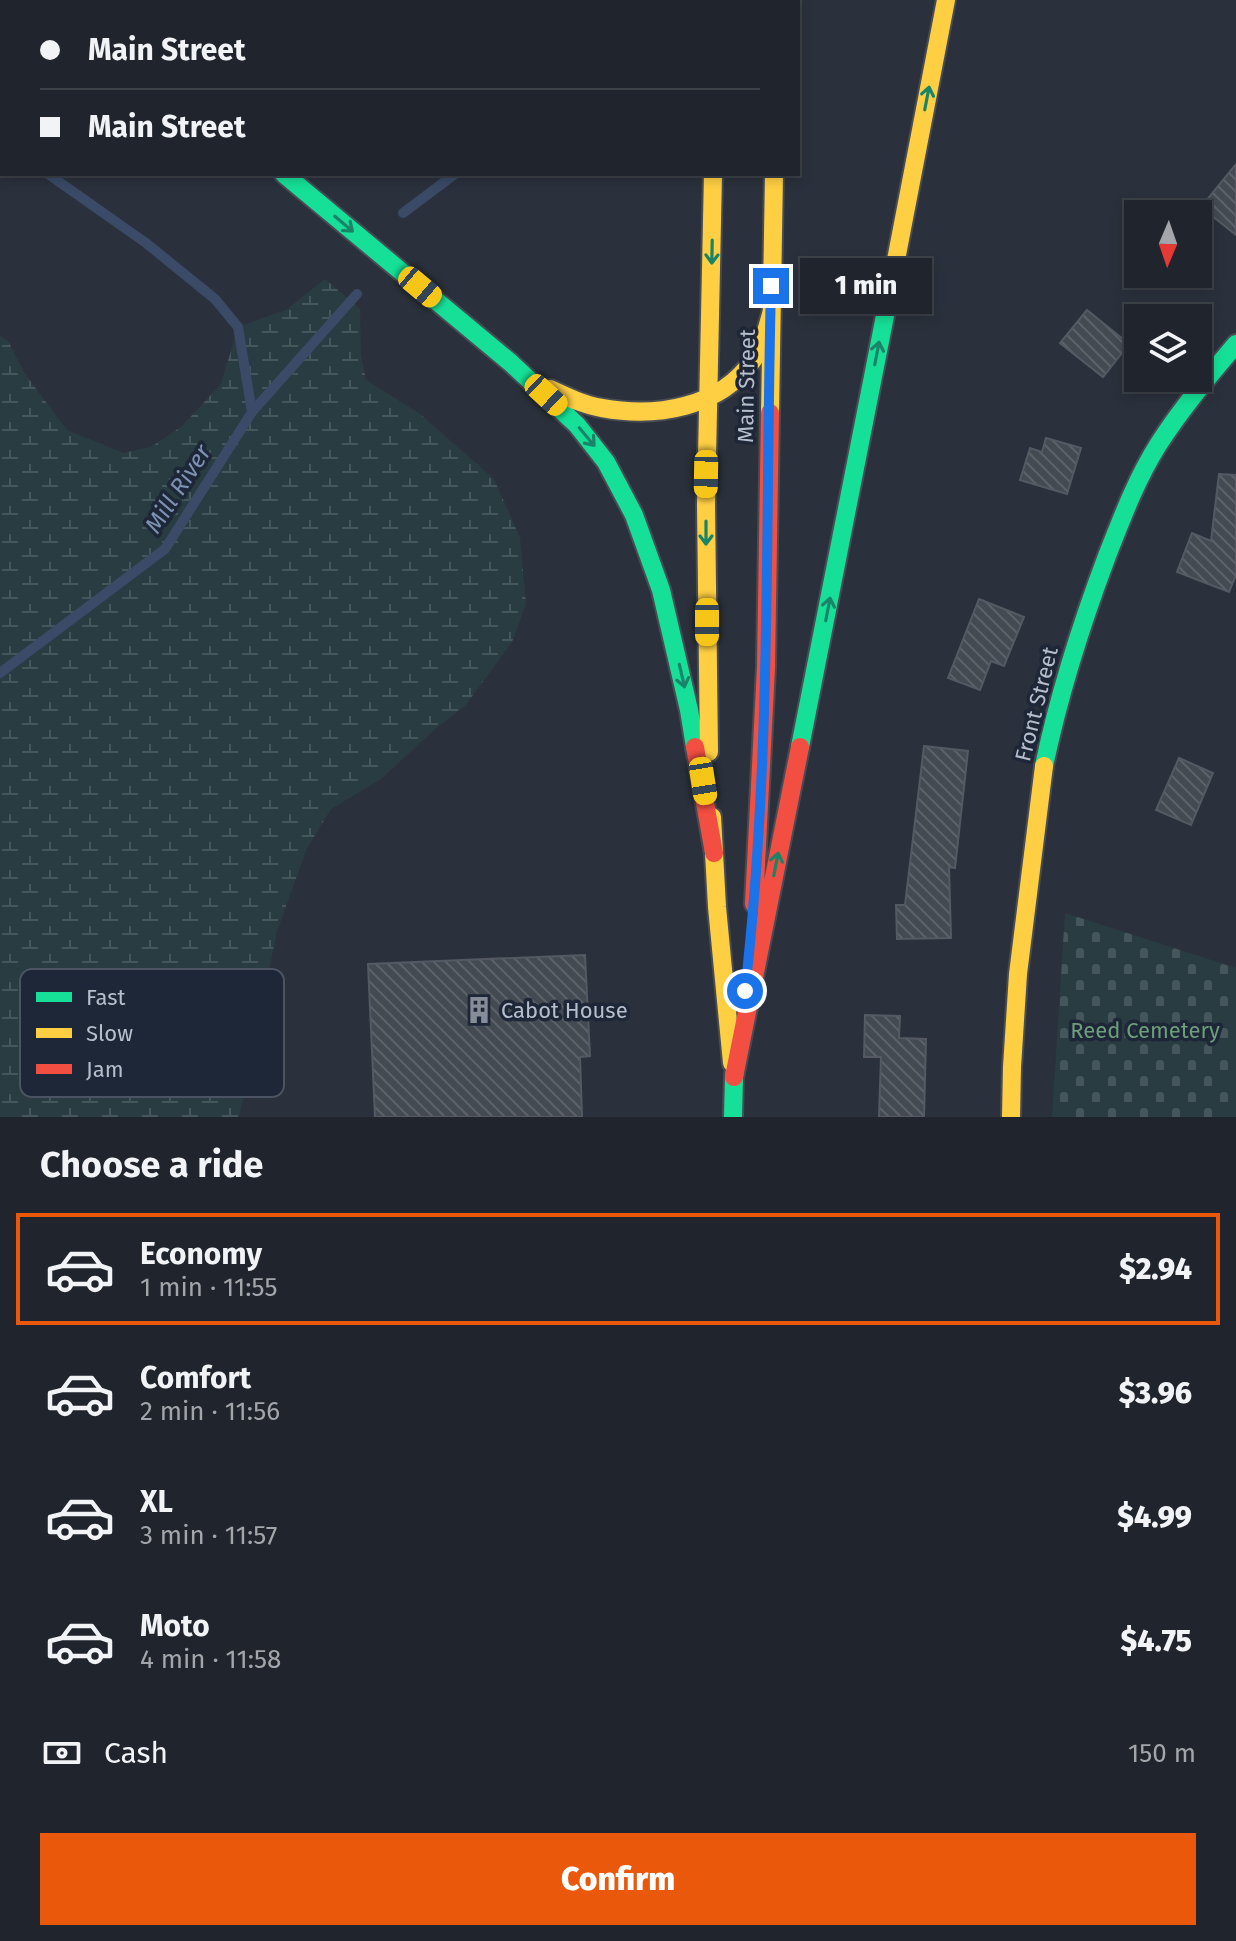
<!DOCTYPE html>
<html lang="en">
<head>
<meta charset="utf-8">
<style>
	:root { --surface:#20252d; --page:#282d35; --text:#f1f3f6; --muted:#a2a5aa; --line:#3d4249; --accent:#ea580c }
	body { margin:0; font-family:"Fira Sans",sans-serif; background:var(--page); color:var(--text); height:100vh; display:flex; flex-direction:column; font-size:30px; white-space:nowrap }
	* { box-sizing:border-box; margin:0 }
	p { font-size:26px; color:var(--muted) }
	.icon { flex:none; width:44px; height:44px; fill:none; stroke:currentColor; stroke-width:2; stroke-linecap:round; stroke-linejoin:round }
	.map { position:relative; height:1117px; overflow:hidden }
	.panel { display:flex; flex-direction:column; background:var(--surface); flex:1 }
	.panel>* { flex:none }
	.hud { position:absolute; left:0px; top:0px; width:800px; height:176px; box-shadow:0 4px 12px #0003,0 0 0 2px var(--line); display:grid; align-content:center; height:176px; padding:0 40px; background:var(--surface) }
	.needle { width:52px; rotate:182deg }
	.tools { position:absolute; left:1124px; top:200px; display:grid; gap:16px }
	.tools a { display:grid; place-items:center; width:88px; height:88px; border-radius:0px; background:var(--surface); box-shadow:0 4px 12px #0003,0 0 0 2px var(--line); font-size:40px }
	.end { position:absolute; width:36px; height:36px; margin:-18px; border:10px solid #1a73e8; background:#fff; box-shadow:0 0 0 4px #fff }
	.from { border-radius:50% }
	.bubble { position:absolute; height:56px; border-radius:0px; background:var(--surface); box-shadow:0 4px 12px #0003,0 0 0 2px var(--line); font-size:26px; font-weight:800; line-height:56px; text-align:center }
	.car { position:absolute; width:24px; height:48px; margin:-24px -12px; border-radius:10px; box-shadow:0 0 6px 2px #0007; background:linear-gradient(#f5c518 24%,#345 0 40%,#f5c518 0 76%,#345 0 86%,#f5c518 0) }
	.hud b { display:flex; align-items:center; gap:28px; height:76px; font-size:30px }
	.hud b+b { border-top:2px solid var(--line) }
	.hud i { width:20px; height:20px; background:var(--text) }
	ul { padding:0; list-style:none }
	li { display:flex; align-items:center; gap:24px; height:112px; margin:0 16px 12px; padding:0 24px; border:4px solid transparent; border-radius:0px }
	li div { flex:1 }
	li b { display:block; font-size:30px }
	li em { font-style:normal; font-weight:800 }
	li.current { border-color:var(--accent) }
	li>.icon { width:72px; height:72px; stroke-width:1.5 }
	h2 { padding:0 40px; font-size:36px; line-height:96px }
	.pay { display:flex; align-items:center; gap:20px; height:88px; padding:0 40px; font-size:30px }
	.pay p { margin-inline-start:auto }
	.primary-button { display:flex; gap:16px; margin-top:auto; padding:16px 40px }
	.primary-button a { flex:1; height:92px; border-radius:0px; background:var(--accent); color:#fff; font-size:32px; font-weight:800; line-height:92px; text-align:center }
	.map>svg:first-child { display:block }
</style>
</head>
<body>
<div class="map">
<svg width="1236" height="1117" viewBox="0 0 1236 1117">
	<defs>
		<pattern id="wetland-marsh" width="20" height="14" patternUnits="userSpaceOnUse" patternTransform="scale(2)"><rect width="20" height="14" fill="#283c42"/><path d="M1 5h8M5 5V1M11 12h8M15 12V8" fill="none" stroke="#45565c"/></pattern>
		<pattern id="cemetery-stones" width="16" height="16" patternUnits="userSpaceOnUse" patternTransform="scale(2)"><rect width="16" height="16" fill="#283c42"/><path d="M2 7V4a2 2 0 0 1 4 0v3zM10 15v-3a2 2 0 0 1 4 0v3z" fill="#45565c"/></pattern>
		<pattern id="building-back-hatch" width="6" height="6" patternUnits="userSpaceOnUse" patternTransform="scale(2)"><rect width="6" height="6" fill="#444a52"/><path d="M-1 5l2 2M0 0l6 6M5-1l2 2" fill="none" stroke="#5d626a"/></pattern>
	</defs>
	<rect width="100%" height="100%" fill="#2b313c"/>
	<path fill="url(#wetland-marsh)" d="M325,279L360,309L361,356L366,380L420,414L494,479L520,538L526,604L512,642L465,706L435,729L381,779L331,809L307,848L277,931L239,1117H0V336L8,341L25,374L67,430L123,453L151,447L181,427L221,384L238,327L286,310Z"/>
	<path fill="url(#cemetery-stones)" d="M1065,913L1236,968V1117H1052Z"/>
	<g fill="none" stroke-linecap="round" stroke-linejoin="round">
		<path stroke="#3a4a67" stroke-width="10" d="M0,122L2,124
			M48,174L146,243L215,299L238,327L252,412
			M403,213L455,174
			M0,673L165,549L252,412L357,294"/>
	</g>
	<path fill="url(#building-back-hatch)" stroke="#545963" stroke-width="2" d="M1236,164V235L1201,207Z
		M1087,310L1129,344L1103,377L1060,343Z
		M1046,438L1081,448L1067,494L1020,480L1030,448L1042,452Z
		M1219,474L1236,475V575L1229,592L1177,572L1192,533L1211,541Z
		M979,599L1024,617L1004,666L991,661L980,690L948,678Z
		M924,746L968,751L955,868L949,867L951,938L897,939L896,905H905Z
		M1179,758L1213,773L1191,825L1156,810Z
		M585,955L590,1056L580,1057L582,1117H375L368,964Z
		M865,1015L900,1016L899,1038L926,1039L924,1117H879L881,1057H864Z"/>
	<g fill="none" stroke-linecap="round" stroke-linejoin="round">
		<g stroke="#484c54" stroke-width="22">
			<path id="fast" d="M76,0L78,2
				M490,2L495,0
				M284,174L511,363L577,425L606,462L634,515L661,590L689,710L695,747
				M800,747L896,260
				M1044,766C1059,694 1081,625 1107,556C1122,518 1136,480 1158,445C1181,409 1208,377 1236,344
				M733,1117L734,1077L739,1040"/>
		</g>
		<g stroke="#484c54" stroke-width="22">
			<path id="slow" d="M896,260L946,0
				M550,389C567,397 584,405 602,408C656,418 720,408 753,360C762,346 767,330 771,314
				M770,413L774,174
				M709,752L706,504L713,174
				M712,817L717,907L732,1063
				M1011,1117L1012,1067L1018,974L1044,766"/>
		</g>
		<g stroke="#484c54" stroke-width="22">
			<path id="jam" d="M213,0L218,2
				M717,0V2
				M778,2L779,0
				M695,747L714,853
				M754,904L766,667L770,413
				M734,1077L800,747"/>
		</g>
		<use href="#fast" stroke="#16e098" stroke-width="18"/>
		<use href="#slow" stroke="#ffcf43" stroke-width="18"/>
		<use href="#jam" stroke="#f24e42" stroke-width="18"/>
	</g>
	<defs><path id="oneway-shaft" d="M-6 0H5M1.5-3L5.5 0L1.5 3" fill="none" stroke-width="1.6" stroke-linecap="round" stroke-linejoin="round" transform="scale(2)"/></defs>
	<g stroke="#1a8468">
		<use href="#oneway-shaft" transform="translate(927 98) rotate(-79)"/>
		<use href="#oneway-shaft" transform="translate(344 224) rotate(40)"/>
		<use href="#oneway-shaft" transform="translate(712 252) rotate(91)"/>
		<use href="#oneway-shaft" transform="translate(877 353) rotate(-79)"/>
		<use href="#oneway-shaft" transform="translate(587 437) rotate(50)"/>
		<use href="#oneway-shaft" transform="translate(706 533) rotate(90)"/>
		<use href="#oneway-shaft" transform="translate(828 609) rotate(-79)"/>
		<use href="#oneway-shaft" transform="translate(682 676) rotate(77)"/>
		<use href="#oneway-shaft" transform="translate(776 864) rotate(-79)"/>
	</g>
	<g fill="none" stroke-linecap="round" stroke-linejoin="round">
		<path stroke="#1a73e8" stroke-width="10" d="M745,991C772,757 765,521 771,286"/>
	</g>
	<defs>
		<g id="building-bare" transform="scale(2.16)"><path d="M-4-6H4V6H1V3H-1V6H-4ZM-2.5-4.3h1.7v1.8h-1.7ZM.8-4.3h1.7v1.8H.8ZM-2.5-1h1.7V.8h-1.7ZM.8-1h1.7V.8H.8Z" fill="#868d99" stroke="#1e2737" stroke-width="2.5" paint-order="stroke"/></g>
	</defs>
	<g fill-rule="evenodd">
		<use href="#building-bare" x="479" y="1010"/>
	</g>
	<g text-anchor="middle" stroke-width="7" stroke-linejoin="round" paint-order="stroke">
		<g font-size="22" fill="#b7becb" stroke="#1e2737">
			<text transform="translate(746 386) rotate(-89)" y="8">Main Street</text>
			<text transform="translate(1036 704) rotate(-76)" y="8">Front Street</text>
		</g>
		<g font-size="22" fill="#b7becb" stroke="#1e2737" text-anchor="start">
			<text x="501" y="1018">Cabot House</text>
		</g>
		<g font-size="22" fill="#6d9d7b" stroke="#1e2737">
			<text x="1145" y="1038">Reed Cemetery</text>
		</g>
		<g font-size="24" font-style="italic" fill="#7d92b3" stroke="#1e2737">
			<text transform="translate(178 489) rotate(-57)" y="8">Mill River</text>
		</g>
	</g>
	<rect x="20" y="969" width="264" height="128" rx="12" fill="#1e2737" stroke="#4c5463" stroke-width="2"/>
	<rect x="36" y="992" width="36" height="10" fill="#16e098"/>
	<rect x="36" y="1028" width="36" height="10" fill="#ffcf43"/>
	<rect x="36" y="1064" width="36" height="10" fill="#f24e42"/>
	<g font-size="22" fill="#b7becb">
		<text x="86" y="1005">Fast</text>
		<text x="86" y="1041">Slow</text>
		<text x="86" y="1077">Jam</text>
	</g>
</svg>
<div class="tools">
<a><svg class="needle" viewBox="-14 -14 28 28"><path d="M0-13l5 13h-10z" fill="#e53935"/><path d="M0 13l5-13h-10z" fill="#a2a5aa"/></svg></a>
<a><svg class="icon" aria-label="layers" viewBox="0 0 24 24"><path d="M12 4l9 5-9 5-9-5zM3 14l9 5 9-5"/></svg></a>
</div>
<i class="end from" style="left:745px;top:991px"></i>
<i class="end" style="left:771px;top:286px"></i>
<div class="bubble" style="left:800px;top:258px;width:132px">1 min</div>
<i class="car" style="left:420px;top:287px;rotate:130deg"></i>
<i class="car" style="left:546px;top:395px;rotate:133deg"></i>
<i class="car" style="left:706px;top:474px;rotate:181deg"></i>
<i class="car" style="left:707px;top:622px;rotate:180deg"></i>
<i class="car" style="left:703px;top:781px;rotate:171deg"></i>
<div class="hud">
<b><i class="from"></i>Main Street</b>
<b><i></i>Main Street</b>
</div>
</div>
<section class="panel">
<h2>Choose a ride</h2>
<ul>
<li class="current"><svg class="icon" aria-label="car" viewBox="0 0 24 24"><path d="M5 17H2v-5l4-1 3-4h7l3 4 3 1v5h-3M9 17h6M6 11h13"/><circle cx="7" cy="17" r="2"/><circle cx="17" cy="17" r="2"/></svg><div><b>Economy</b><p>1 min · 11:55</p></div><em>$2.94</em></li>
<li><svg class="icon" aria-label="car" viewBox="0 0 24 24"><path d="M5 17H2v-5l4-1 3-4h7l3 4 3 1v5h-3M9 17h6M6 11h13"/><circle cx="7" cy="17" r="2"/><circle cx="17" cy="17" r="2"/></svg><div><b>Comfort</b><p>2 min · 11:56</p></div><em>$3.96</em></li>
<li><svg class="icon" aria-label="car" viewBox="0 0 24 24"><path d="M5 17H2v-5l4-1 3-4h7l3 4 3 1v5h-3M9 17h6M6 11h13"/><circle cx="7" cy="17" r="2"/><circle cx="17" cy="17" r="2"/></svg><div><b>XL</b><p>3 min · 11:57</p></div><em>$4.99</em></li>
<li><svg class="icon" aria-label="car" viewBox="0 0 24 24"><path d="M5 17H2v-5l4-1 3-4h7l3 4 3 1v5h-3M9 17h6M6 11h13"/><circle cx="7" cy="17" r="2"/><circle cx="17" cy="17" r="2"/></svg><div><b>Moto</b><p>4 min · 11:58</p></div><em>$4.75</em></li>
</ul>
<div class="pay"><svg class="icon" aria-label="cash" viewBox="0 0 24 24"><path d="M3 7h18v10H3z"/><circle cx="12" cy="12" r="2"/></svg>Cash<p>150 m</p></div>
<div class="primary-button"><a>Confirm</a></div>
</section>
</body>
</html>
